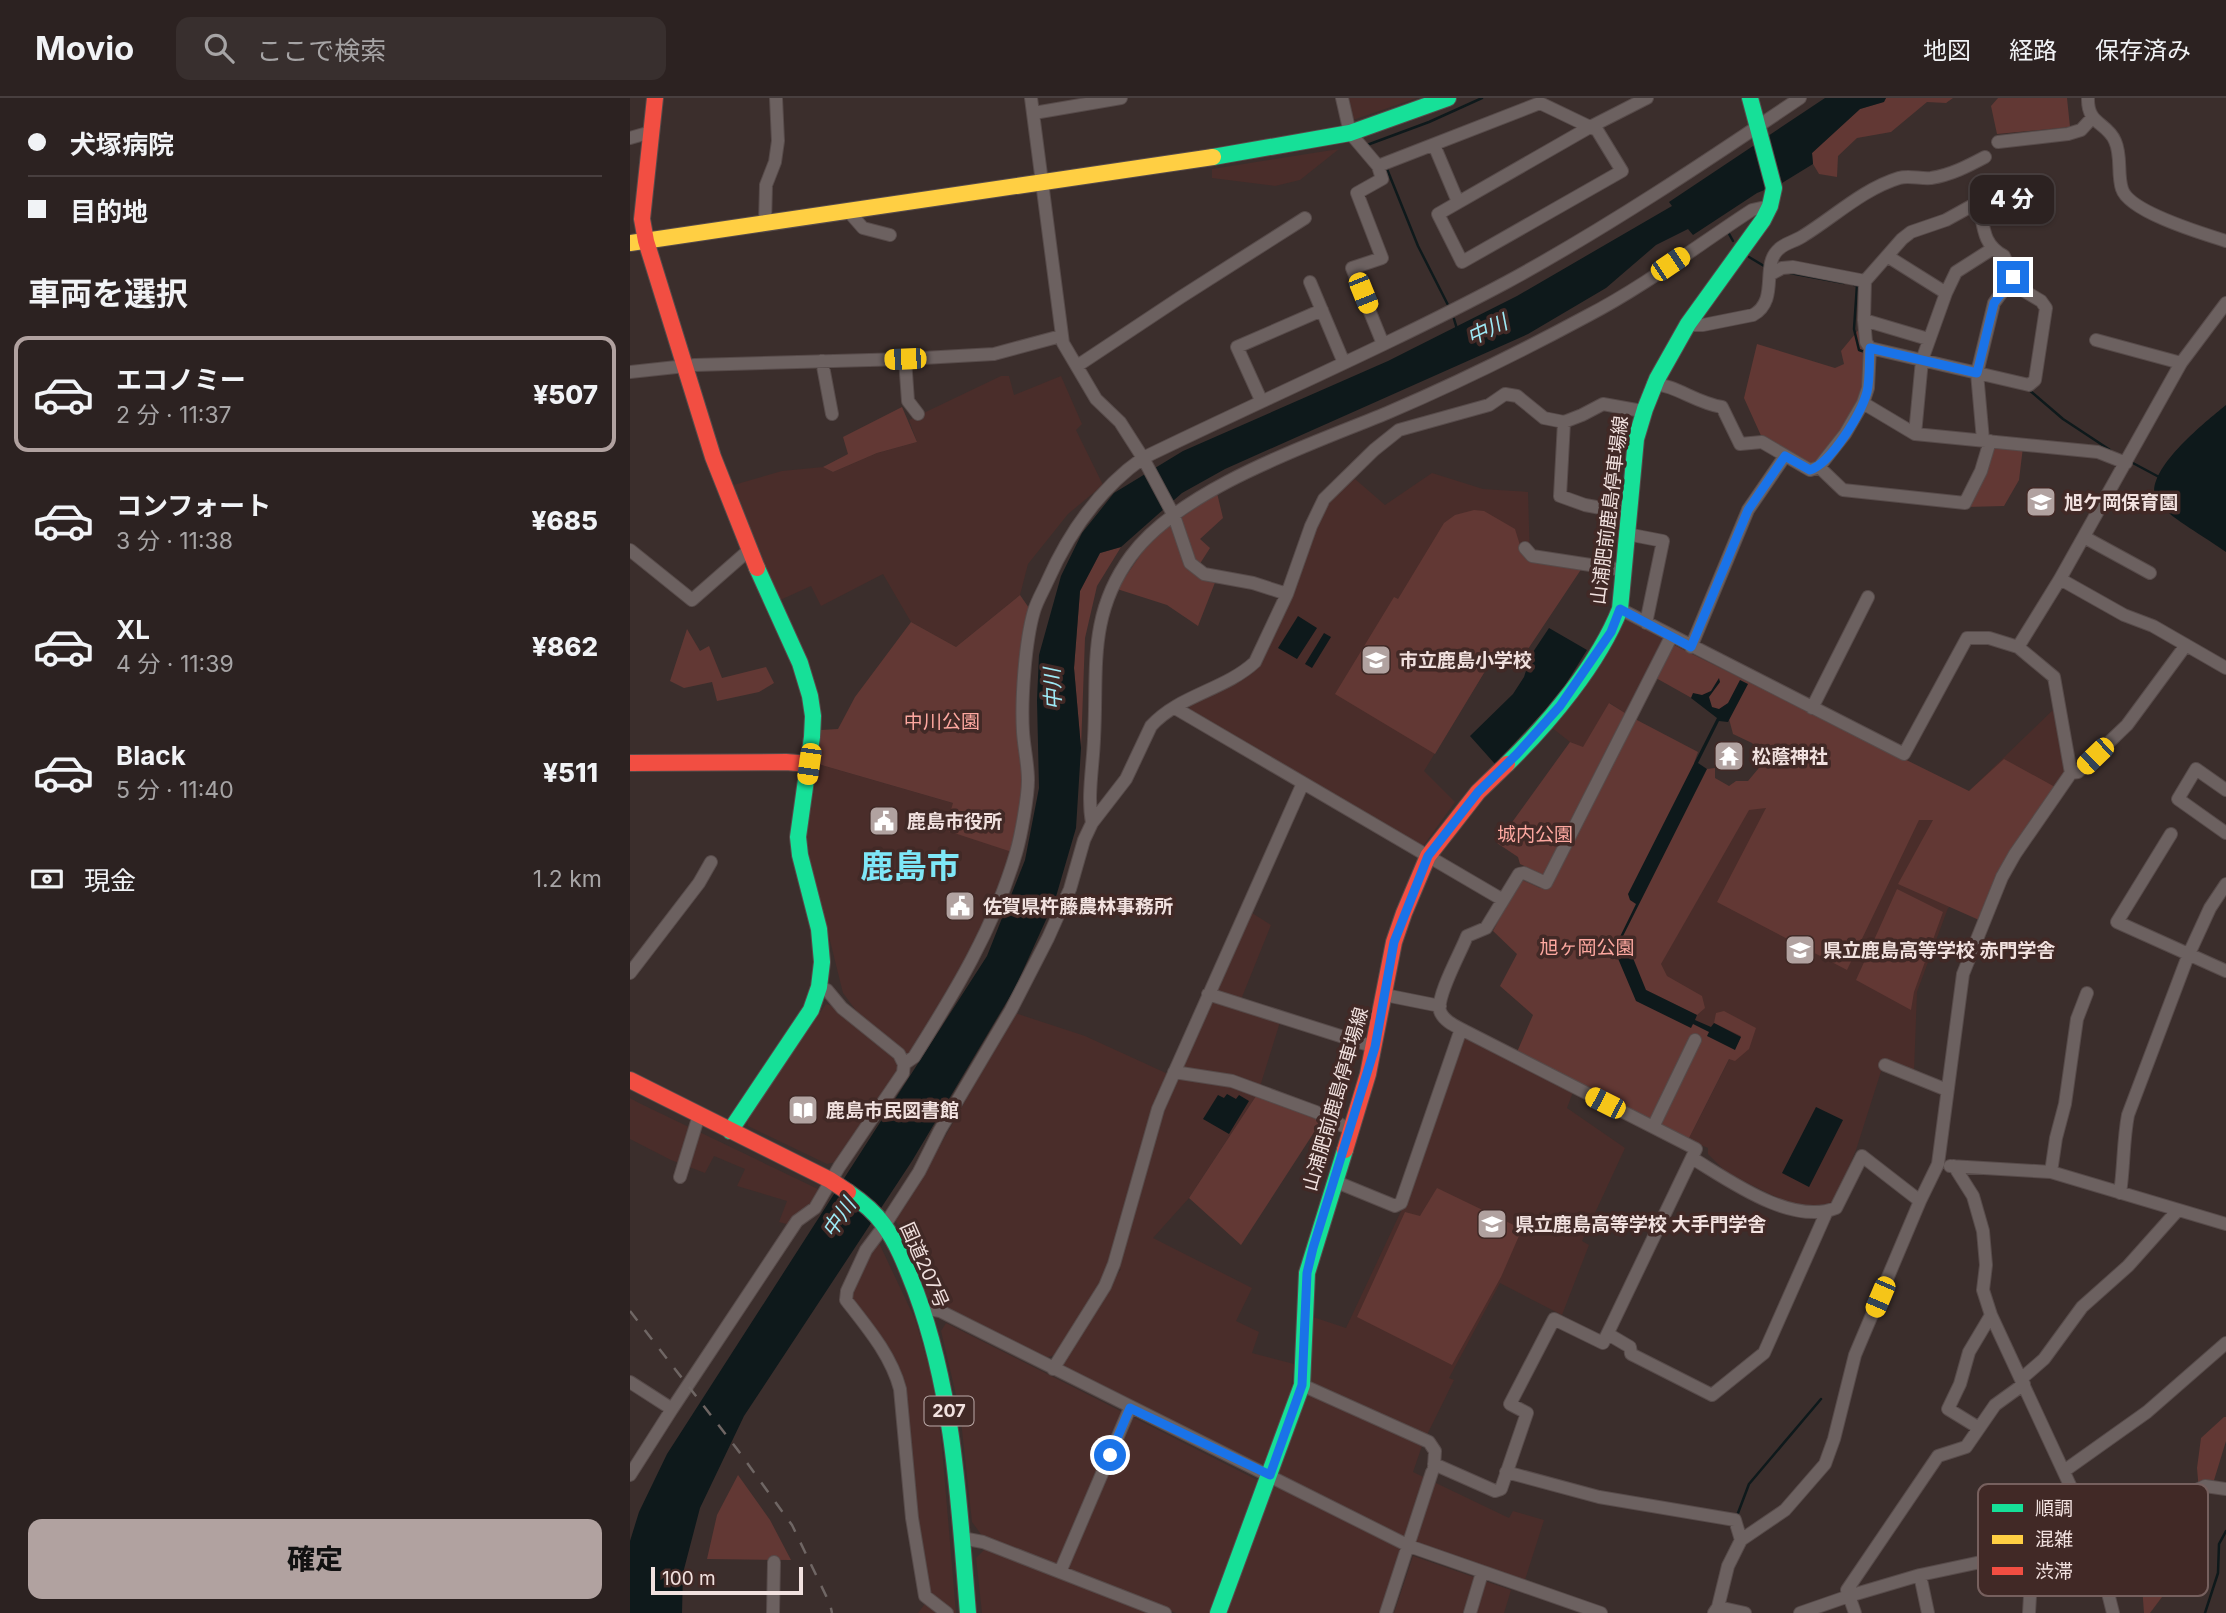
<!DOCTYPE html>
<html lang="ja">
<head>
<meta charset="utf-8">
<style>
	:root { --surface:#2c2221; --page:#382f2e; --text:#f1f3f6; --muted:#a6a4a5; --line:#483f3f; --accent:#b1a2a0 }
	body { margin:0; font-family:Inter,"Noto Sans JP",sans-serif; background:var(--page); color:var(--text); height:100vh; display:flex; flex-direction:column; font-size:26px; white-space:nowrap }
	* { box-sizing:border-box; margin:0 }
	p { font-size:23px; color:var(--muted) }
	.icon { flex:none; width:38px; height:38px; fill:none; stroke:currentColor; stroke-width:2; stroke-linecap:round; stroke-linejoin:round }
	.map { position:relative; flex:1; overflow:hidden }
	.details { display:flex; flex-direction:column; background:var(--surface); width:630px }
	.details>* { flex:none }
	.guide { display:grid; align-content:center; height:154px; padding:0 28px; background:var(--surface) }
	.scale { position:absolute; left:21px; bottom:18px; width:152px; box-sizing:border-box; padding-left:7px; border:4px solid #f1e1df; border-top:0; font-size:19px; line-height:24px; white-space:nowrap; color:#f1e1df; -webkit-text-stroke:5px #412926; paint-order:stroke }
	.end { position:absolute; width:32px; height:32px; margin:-16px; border:9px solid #1a73e8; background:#fff; box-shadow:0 0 0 4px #fff }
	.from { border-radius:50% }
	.bubble { position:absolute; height:49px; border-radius:14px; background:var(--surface); box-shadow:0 2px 5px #0004,0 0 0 2px var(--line); font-size:23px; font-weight:800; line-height:49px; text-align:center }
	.car { position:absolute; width:21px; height:42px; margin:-21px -10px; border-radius:9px; box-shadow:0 0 5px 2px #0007; background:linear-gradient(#f5c518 24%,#345 0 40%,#f5c518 0 76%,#345 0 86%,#f5c518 0) }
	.guide b { display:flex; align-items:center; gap:24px; height:66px; font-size:26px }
	.guide b+b { border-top:2px solid var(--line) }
	.guide i { width:18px; height:18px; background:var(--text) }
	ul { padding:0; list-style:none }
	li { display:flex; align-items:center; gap:21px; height:116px; margin:0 14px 10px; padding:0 14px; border:4px solid transparent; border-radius:14px }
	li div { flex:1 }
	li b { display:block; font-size:26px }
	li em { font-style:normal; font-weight:800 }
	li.current { border-color:var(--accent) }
	li>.icon { width:63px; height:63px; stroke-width:1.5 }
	h2 { padding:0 28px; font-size:32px; line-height:84px }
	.pay { display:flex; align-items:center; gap:18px; height:77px; padding:0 28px; font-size:26px }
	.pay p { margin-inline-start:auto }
	.cta { display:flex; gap:14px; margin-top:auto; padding:14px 28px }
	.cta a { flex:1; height:80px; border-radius:14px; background:var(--accent); color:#111; font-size:28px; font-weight:800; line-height:80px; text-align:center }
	header { display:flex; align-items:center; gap:42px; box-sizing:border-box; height:98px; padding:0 35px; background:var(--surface); border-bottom:2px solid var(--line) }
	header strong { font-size:33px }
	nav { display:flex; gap:38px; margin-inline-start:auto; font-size:24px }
	.search { width:490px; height:63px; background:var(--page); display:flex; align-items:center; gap:18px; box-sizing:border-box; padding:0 24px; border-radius:14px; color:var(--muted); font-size:26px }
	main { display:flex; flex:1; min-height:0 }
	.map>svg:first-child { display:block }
</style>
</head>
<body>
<header>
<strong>Movio</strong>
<div class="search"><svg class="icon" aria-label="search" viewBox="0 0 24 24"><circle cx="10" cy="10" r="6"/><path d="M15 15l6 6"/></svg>ここで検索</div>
<nav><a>地図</a><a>経路</a><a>保存済み</a></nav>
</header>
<main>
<section class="details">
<div class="guide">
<b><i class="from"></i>犬塚病院</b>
<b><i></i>目的地</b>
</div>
<h2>車両を選択</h2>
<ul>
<li class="current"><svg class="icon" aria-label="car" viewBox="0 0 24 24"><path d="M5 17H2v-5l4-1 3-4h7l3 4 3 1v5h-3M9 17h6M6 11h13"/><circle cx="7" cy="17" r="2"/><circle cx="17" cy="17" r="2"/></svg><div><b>エコノミー</b><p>2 分 · 11:37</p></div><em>¥507</em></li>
<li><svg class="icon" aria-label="car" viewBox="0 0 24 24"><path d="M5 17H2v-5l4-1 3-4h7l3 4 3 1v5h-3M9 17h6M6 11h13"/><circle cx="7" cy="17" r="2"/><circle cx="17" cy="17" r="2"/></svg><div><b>コンフォート</b><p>3 分 · 11:38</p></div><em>¥685</em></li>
<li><svg class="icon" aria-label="car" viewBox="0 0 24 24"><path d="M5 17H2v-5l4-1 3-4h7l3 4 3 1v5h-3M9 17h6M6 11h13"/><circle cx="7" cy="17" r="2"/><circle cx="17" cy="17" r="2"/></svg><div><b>XL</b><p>4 分 · 11:39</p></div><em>¥862</em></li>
<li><svg class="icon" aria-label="car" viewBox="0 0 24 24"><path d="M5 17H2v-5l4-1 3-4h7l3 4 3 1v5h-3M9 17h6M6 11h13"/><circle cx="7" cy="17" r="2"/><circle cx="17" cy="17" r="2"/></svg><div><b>Black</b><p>5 分 · 11:40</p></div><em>¥511</em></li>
</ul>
<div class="pay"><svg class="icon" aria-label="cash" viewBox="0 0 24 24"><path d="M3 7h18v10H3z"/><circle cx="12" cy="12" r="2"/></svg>現金<p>1.2 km</p></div>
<div class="cta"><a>確定</a></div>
</section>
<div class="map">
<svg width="1596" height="1515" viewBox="0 0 1596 1515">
	<rect width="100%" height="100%" fill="#3b2e2c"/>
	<path fill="#4a2d2a" d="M719,0H787L723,22Z
		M709,51L670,82L645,88L582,80V71Z
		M371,278H379L384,297L431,278L452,326L446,332L473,387L438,416L398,466L390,497L326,549L281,524L253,476L191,508L181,488L148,503L100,388L152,373L193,369L203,374L247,355L287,344L279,322Z
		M802,375L853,391L898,394L900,462L884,572L863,560L794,673L825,704L791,751L560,614L559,607L623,573L698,401L725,381L755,407Z
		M993,517L1033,540L995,615L980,605L953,650L940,644L921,629Z
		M1424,611L1436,674L1382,750L1366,778L1318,810L1287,894L1284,974L1254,964L1226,1052L1204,1104L1182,1109L1160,1106L1097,1075L1078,1056V1050L1058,1042L1108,944L1012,899L1140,673L1339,693Z
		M188,666L323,705L382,754L352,831L333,871L280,956L273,955L230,918L213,895L180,762L177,738Z
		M611,808L641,827L608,909L650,924L628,995L559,1100L523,1140L622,1190L606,1223L629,1234L622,1255L664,1266L659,1304L637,1371L434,1271L433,1259L491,1171L481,1167L428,1256L415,1260L298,1201L280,1146L265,1122L294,1076L385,915L455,938L538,976Z
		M196,906L203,908L269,965L268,971L206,1064L197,1066L118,1028L117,1022Z
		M834,940L943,994L937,1010L995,1050L952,1143L959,1147L932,1217L870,1185L819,1280L824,1282L793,1345L783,1374L879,1420L883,1413L914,1422L894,1485L785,1446L647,1376L683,1219L716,1230L773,1109Z
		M0,1000L9,1005L192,1093L167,1129L149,1124L157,1103L107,1088L115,1071L84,1058L75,1075L41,1062L0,1041Z
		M248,1143L285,1221L301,1275L311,1338L326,1515H288L297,1503L274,1288L213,1190Z
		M316,1225L631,1384L582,1515H546L353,1439L342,1424L330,1314L311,1233Z
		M643,1387L771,1450L750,1515H596Z
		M356,1450L521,1515H352L346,1460Z
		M783,1458L881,1492L874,1515H764Z"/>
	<path fill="#623834" d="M1256,0H1323L1316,5L1297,4L1261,34L1227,40L1208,58L1207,79L1189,76L1183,66L1182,55L1230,11L1253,4Z
		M1368,0H1437L1440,29L1367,36L1361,8Z
		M1230,230C1235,252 1238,280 1231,302C1225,319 1199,350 1188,366L1180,368L1133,342L1114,300L1127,246L1205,270L1214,266L1211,253Z
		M272,309L287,344L247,355L203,374L193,369L218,356L213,339Z
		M1362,347L1393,349L1389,382L1374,408L1336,409Z
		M587,395L593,420L570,441L580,450L564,475L586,482L568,528L537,507L487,491L522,440Z
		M844,412L854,413L885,431L892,454L952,470L884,572L863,560L805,656L705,596L764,499L768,501L814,425L825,417Z
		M491,449L467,488L455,540L451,650L444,570L450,493L470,455Z
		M390,497L399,510L391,548L388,634L394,683L382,754L315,732L323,705L188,666L191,632L208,631L225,599L281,524L326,549Z
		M57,531L70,553L79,548L92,580L136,569L144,585L129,594L87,603L82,584L54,590L40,583Z
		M1044,547L1339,693L1374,661L1425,689L1382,750L1366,778L1349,822L1268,786L1303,722H1289L1217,872L1087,804L1136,710L1119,712L1031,866L1037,878L1072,898L1075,910L1067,917L1016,892L1012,899L1108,944L1111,938L1084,925L1086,915L1094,913L1126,930L1119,951L1105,963L1099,961L1058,1042L887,954L903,917L870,888L887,856L863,833L890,781L910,790H919L1005,621L1068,654L1064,665L1077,671L1085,670V680L1099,688L1106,683H1118L1128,671L1131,655L1122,645L1103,636L1099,621L1026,580Z
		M979,605L995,615L913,777L890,766L888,759L867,745L940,644L953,649Z
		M1267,791L1313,814L1284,894L1281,912L1226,882Z
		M628,995L692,1022L611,1147L559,1100Z
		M807,1090L892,1131L871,1179L822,1267L727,1219L775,1114L790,1118Z
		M1594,1319H1596V1343L1581,1392L1559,1426L1547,1479L1520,1515H1514L1510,1460L1543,1456L1549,1420L1569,1393L1567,1370L1571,1340Z
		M108,1377L140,1422L161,1462L77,1461L87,1417Z"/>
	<path fill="#0e191b" d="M1195,0H1256L1254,4L1230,11L1182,55L1183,66L1152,85L1127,95L1063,137L1058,131L1026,147L976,190L898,236L595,371L552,395L491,449L470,455L450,493L444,570L451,650L446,730L425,802L385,890L282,1063L114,1318L70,1410L53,1475L52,1515H0V1443L9,1414L37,1356L357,858L395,762L409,690L407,602L409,557L431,478L452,435L484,395L553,353L758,263L887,198L1042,108L1039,104Z
		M1596,307V454C1578,441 1544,422 1530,407C1503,380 1578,322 1596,307Z
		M668,518L687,530L667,561L648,550Z
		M919,530L957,552L929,597L865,666L840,638L883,596L894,579L901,557Z
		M694,535L701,539L682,570L675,566Z
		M1089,580L1090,584L1079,599L1082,609L1089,611L1098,605L1110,582L1118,586L1098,624L1089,623L1068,665L1077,671L986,852L1003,860L1016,892L1067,917L1065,922L1081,929L1084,925L1111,939L1105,952L1077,938L1079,934L1063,926L1061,930L1006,903L984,851L1006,806L1000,802L998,796L1087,620L1061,600L1063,595L1072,597L1081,593Z
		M597,996L606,1001L609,997L619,1003L599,1036L573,1021L588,997L594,1000Z
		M1186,1009L1213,1022L1179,1089L1152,1075Z"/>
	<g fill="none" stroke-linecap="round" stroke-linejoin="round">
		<path stroke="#0e191b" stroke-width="2.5" d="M737,47L799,24L852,0
			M757,71L788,148L818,207
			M1098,134L1103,143
			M1119,159L1134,168
			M1160,175L1214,185
			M1224,187H1227L1224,231L1229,252L1235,254
			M824,221L827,231
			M1398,291L1433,321L1480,352
			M1501,364L1529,379
			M1108,1415L1119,1386L1191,1301
			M1575,1515L1588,1475L1589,1446L1596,1433"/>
		<g stroke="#574b4a" stroke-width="14">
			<path id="street" d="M401,0L433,245L466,301L490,324L513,360L544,418L560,465L574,476L623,485L657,496
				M712,0L720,35L748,68L752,81L727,95L752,160L722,170L753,246
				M1458,0C1457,27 1477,24 1485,43C1492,58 1487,76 1492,91C1499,114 1574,136 1596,143
				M404,15L491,0
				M0,40L21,34
				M1368,44L1438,36L1451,32L1462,20
				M804,47L828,104
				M748,68L910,5L960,29L967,32L992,73L832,164L808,116L960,29L1017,0
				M219,114L233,130L260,137
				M135,126L136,87L145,64L148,43L146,0
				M1257,158L1316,195
				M1141,176L1152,170L1163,169L1235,183
				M680,184L714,265
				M1234,222L1298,241
				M1059,227H1073L1123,217C1150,202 1130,167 1149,151C1155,145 1166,143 1173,138C1204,119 1233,91 1269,80C1279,77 1290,81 1301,80C1321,77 1338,68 1355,59
				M1466,242L1551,265
				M275,261L278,303L288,316
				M192,263L202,316
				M447,268L551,199L675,120
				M0,274L65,267L275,261L364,256L431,238
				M1023,286C1046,287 1066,305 1092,309L1110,346L1132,344L1180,372L1189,369L1215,336L1233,305L1238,290L1240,250L1236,244L1234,222L1235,183L1272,141L1281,134L1316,122L1345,106H1349C1354,129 1352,146 1374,158L1386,188L1411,203L1416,210L1405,282L1399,287L1240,250
				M631,302L607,249L692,212
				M1233,305L1285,336L1468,354L1496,365
				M934,324L930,398L955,407L998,415
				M1285,336L1292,262L1316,195L1326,174L1362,151
				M1353,342L1347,275L1364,205L1383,179
				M1189,369L1213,392L1335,405L1351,373L1360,343
				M997,436L1033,443L1016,525
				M1454,439L1520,475
				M895,450L902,458L993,472
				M0,452L62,502L119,452
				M1430,481L1494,517L1523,528L1596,570
				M990,511L1274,656L1337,540H1359L1388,549L1424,579L1441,675
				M1061,549L1118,412L1155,358
				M1388,549L1430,481L1551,265L1596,205
				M545,610L873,802
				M1182,610L1238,499
				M1596,692L1566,671L1548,701L1596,735
				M462,725C457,698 463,669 464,641C468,572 457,518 501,458C551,390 680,347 757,315C825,286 892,253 957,218C1015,188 1068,147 1122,112L1140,108
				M1541,736L1487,824L1596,873
				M0,875L69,785L81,764
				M578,896L745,949
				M755,897L810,908
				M274,966L284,959C325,894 364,830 386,755C391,738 398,699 398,682C398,666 394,650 393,634C391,602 395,544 404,513C407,503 413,493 417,484C439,434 469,391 513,360C634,301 759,247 877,184C978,129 1075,64 1170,0
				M1255,967L1317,992
				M544,974L602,983L686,1014L721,1032
				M1023,1029L1065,942
				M1062,1060C1100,1083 1162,1128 1206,1110L1232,1058L1290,1103
				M1320,1068L1421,1074L1596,1126
				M1324,1068L1343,1098L1353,1133L1356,1167L1353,1192L1361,1217L1464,1439L1483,1515
				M1421,1074L1426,1040L1435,1006L1447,921L1457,895
				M50,1079L69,1017
				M704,1083L765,1108L771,1105L831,931
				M1490,1095C1494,1069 1493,1043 1498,1017L1558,858L1580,810L1596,786
				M294,1210L310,1213L779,1448L971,1515
				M978,1236L1000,1249L1001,1256L1082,1297L1134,1255L1197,1113
				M423,1271L475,1188L484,1166L528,1011L673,685
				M1391,1281L1414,1261L1452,1209L1498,1168L1548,1112
				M0,1284L42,1311L0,1377
				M672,1287L799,1344L805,1353L804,1369
				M42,1311L167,1123L185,1110L209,1069L273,975L274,966L269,956L212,910L197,892L189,889
				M1349,1330L1318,1311L1330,1286L1339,1254L1361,1217
				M804,1366L865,1393L871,1391L897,1315L880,1306L924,1221L973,1245L1066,1051L831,931C823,927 813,922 810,913C806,898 831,854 837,838L856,830L889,776L894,775L916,785L1041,539
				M1434,1373L1517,1314L1596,1245
				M876,1374L969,1399L1105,1422L1111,1442
				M332,1440L353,1444L535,1515
				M430,1474L500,1310
				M1290,1477L1298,1515
				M1088,1509L1115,1515
				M143,1515L144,1464
				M317,1515L295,1498L282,1420L270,1291C261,1257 237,1229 216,1202L217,1193L236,1152L254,1128L289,1074L310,1032L381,912L418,840L440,791L454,742L462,725L496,681L521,628C549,597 595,592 625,564L657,496L681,428L694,401L744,352L769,332L859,307L875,296L887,298L914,320L934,324L952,317L973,306L1012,313
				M756,1515L802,1374
				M840,1515L852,1475
				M1084,1515L1088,1509L1098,1468L1111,1442L1155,1412L1195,1366L1204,1341L1225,1257L1290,1103L1308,1066L1333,876L1372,779L1385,756L1441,675L1448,674L1497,627L1556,547
				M1170,1515L1219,1498L1290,1477L1379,1458L1402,1464L1464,1439L1575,1388L1596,1391
				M1225,1515L1217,1492L1308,1358L1336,1349L1365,1307L1394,1286
				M1399,1515L1402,1464"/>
		</g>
		<g stroke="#574b4a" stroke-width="18">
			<path id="fast" d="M583,59L720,35L818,0
				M877,666C919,625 969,565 990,511L1006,341L1015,311L1027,281L1058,226L1133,122L1140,108L1144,90L1120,0
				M100,1033L181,912L189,889L192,864L189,831L170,757L168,739L182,639L183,618L180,598L170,565L127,470
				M218,1094C231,1103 244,1113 253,1126C268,1146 277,1171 286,1194C324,1297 329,1406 338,1515
				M588,1515L672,1287L677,1175L715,1052"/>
		</g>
		<g stroke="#574b4a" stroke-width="18">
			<path id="slow" d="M0,145L583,59"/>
		</g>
		<g stroke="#574b4a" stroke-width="18">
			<path id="jam" d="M25,0L12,121L16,143L83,359L127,470
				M0,665L156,664L179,666
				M0,982L200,1082L218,1094
				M715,1052L738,976L764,844L774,815L798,758L848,694L877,666"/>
		</g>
		<use href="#street" stroke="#6c6160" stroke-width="12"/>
		<use href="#fast" stroke="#16e098" stroke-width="16"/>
		<use href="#slow" stroke="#ffcf43" stroke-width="16"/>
		<use href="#jam" stroke="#f24e42" stroke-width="16"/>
		<path stroke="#6f6664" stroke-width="2.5" stroke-dasharray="12 12" stroke-linecap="butt" d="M0,1213L107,1351L162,1427L200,1506L202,1515"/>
	</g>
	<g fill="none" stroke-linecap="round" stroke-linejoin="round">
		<path stroke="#1a73e8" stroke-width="9" d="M480,1357L500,1310L640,1377L672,1287L677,1175L683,1150L745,949L764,844L798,758L848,694L887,656L930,608L981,534L990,511L1061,549L1118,412L1155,358L1180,372C1201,365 1231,316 1237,294C1240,281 1239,264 1240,250L1347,275L1364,205L1383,179"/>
	</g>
	<defs>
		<g id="school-square" transform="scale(1.575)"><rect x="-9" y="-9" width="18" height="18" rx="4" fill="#b1a2a0" stroke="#412926"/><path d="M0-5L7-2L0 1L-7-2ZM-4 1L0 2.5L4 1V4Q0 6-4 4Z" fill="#fff"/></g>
		<g id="temple-square" transform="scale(1.575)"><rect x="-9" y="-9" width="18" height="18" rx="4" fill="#b1a2a0" stroke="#412926"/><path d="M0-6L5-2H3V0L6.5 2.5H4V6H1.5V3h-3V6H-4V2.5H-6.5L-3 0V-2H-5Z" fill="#fff"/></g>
		<g id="civic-square" transform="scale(1.575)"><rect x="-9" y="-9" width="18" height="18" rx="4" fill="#b1a2a0" stroke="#412926"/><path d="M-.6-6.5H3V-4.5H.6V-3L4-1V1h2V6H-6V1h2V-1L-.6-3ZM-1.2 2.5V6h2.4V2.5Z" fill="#fff"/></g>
		<g id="library-square" transform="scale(1.575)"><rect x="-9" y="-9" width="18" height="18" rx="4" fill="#b1a2a0" stroke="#412926"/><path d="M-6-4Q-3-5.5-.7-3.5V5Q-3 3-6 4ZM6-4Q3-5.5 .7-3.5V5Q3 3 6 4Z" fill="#fff"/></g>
	</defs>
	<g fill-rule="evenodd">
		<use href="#school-square" x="1411" y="404"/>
		<use href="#school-square" x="746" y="562"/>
		<use href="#temple-square" x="1099" y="658"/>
		<use href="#civic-square" x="254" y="723"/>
		<use href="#civic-square" x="330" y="808"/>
		<use href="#school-square" x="1170" y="852"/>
		<use href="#library-square" x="173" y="1012"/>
		<use href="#school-square" x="862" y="1126"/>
	</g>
	<g text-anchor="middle" stroke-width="7" stroke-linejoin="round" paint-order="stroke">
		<rect fill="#412926" stroke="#bcaaa8" stroke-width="2" x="294.5" y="1298.5" width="49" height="29" rx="5"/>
		<g font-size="18" font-weight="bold" fill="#f1e1df">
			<text x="319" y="1319">207</text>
		</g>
		<g font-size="19" font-weight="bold" fill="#f1e1df" stroke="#412926" text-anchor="start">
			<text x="1434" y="411">旭ケ岡保育園</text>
			<text x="769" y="569">市立鹿島小学校</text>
			<text x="1122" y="665">松蔭神社</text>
			<text x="277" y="730">鹿島市役所</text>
			<text x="353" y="815">佐賀県杵藤農林事務所</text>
			<text x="1193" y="859">県立鹿島高等学校 赤門学舎</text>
			<text x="196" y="1019">鹿島市民図書館</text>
			<text x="885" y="1133">県立鹿島高等学校 大手門学舎</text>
		</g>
		<g font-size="19" fill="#f1e1df" stroke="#412926">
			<text transform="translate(979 412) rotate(-83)" y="7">山浦肥前鹿島停車場線</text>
			<text transform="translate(705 1001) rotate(-74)" y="7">山浦肥前鹿島停車場線</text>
			<text transform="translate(295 1167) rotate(66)" y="7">国道207号</text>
		</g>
		<g font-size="19" fill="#fda8a0" stroke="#412926">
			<text x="312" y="630">中川公園</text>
			<text x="905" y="743">城内公園</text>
			<text x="957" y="856">旭ヶ岡公園</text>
		</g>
		<g font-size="21" font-style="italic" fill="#9eeaf6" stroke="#412926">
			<text transform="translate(857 232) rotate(-25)" y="7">中川</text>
			<text transform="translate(423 591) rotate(-92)" y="7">中川</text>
			<text transform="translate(209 1120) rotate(-56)" y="7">中川</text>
		</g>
		<g font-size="33" font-weight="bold" fill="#7ee7f7" stroke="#412926">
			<text x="280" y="780">鹿島市</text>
		</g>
	</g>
	<rect x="1348" y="1386" width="230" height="112" rx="10" fill="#412926" stroke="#76605e" stroke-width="2"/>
	<rect x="1362" y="1406" width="31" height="8" fill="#16e098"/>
	<rect x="1362" y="1437" width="31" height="9" fill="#ffcf43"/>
	<rect x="1362" y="1469" width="31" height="8" fill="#f24e42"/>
	<g font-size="19" fill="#f1e1df">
		<text x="1405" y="1417">順調</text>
		<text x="1405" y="1448">混雑</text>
		<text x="1405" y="1480">渋滞</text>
	</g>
</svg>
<div class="scale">100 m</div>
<i class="end from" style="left:480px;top:1357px"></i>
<i class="end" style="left:1383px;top:179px"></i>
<div class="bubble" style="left:1340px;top:77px;width:84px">4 分</div>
<i class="car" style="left:1040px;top:166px;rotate:56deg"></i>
<i class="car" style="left:733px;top:195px;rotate:158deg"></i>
<i class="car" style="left:275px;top:261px;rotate:268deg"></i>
<i class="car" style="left:1465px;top:658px;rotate:226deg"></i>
<i class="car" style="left:179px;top:666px;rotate:188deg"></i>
<i class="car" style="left:975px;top:1005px;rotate:297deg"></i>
<i class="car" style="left:1250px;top:1199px;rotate:203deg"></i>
</div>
</main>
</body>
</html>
